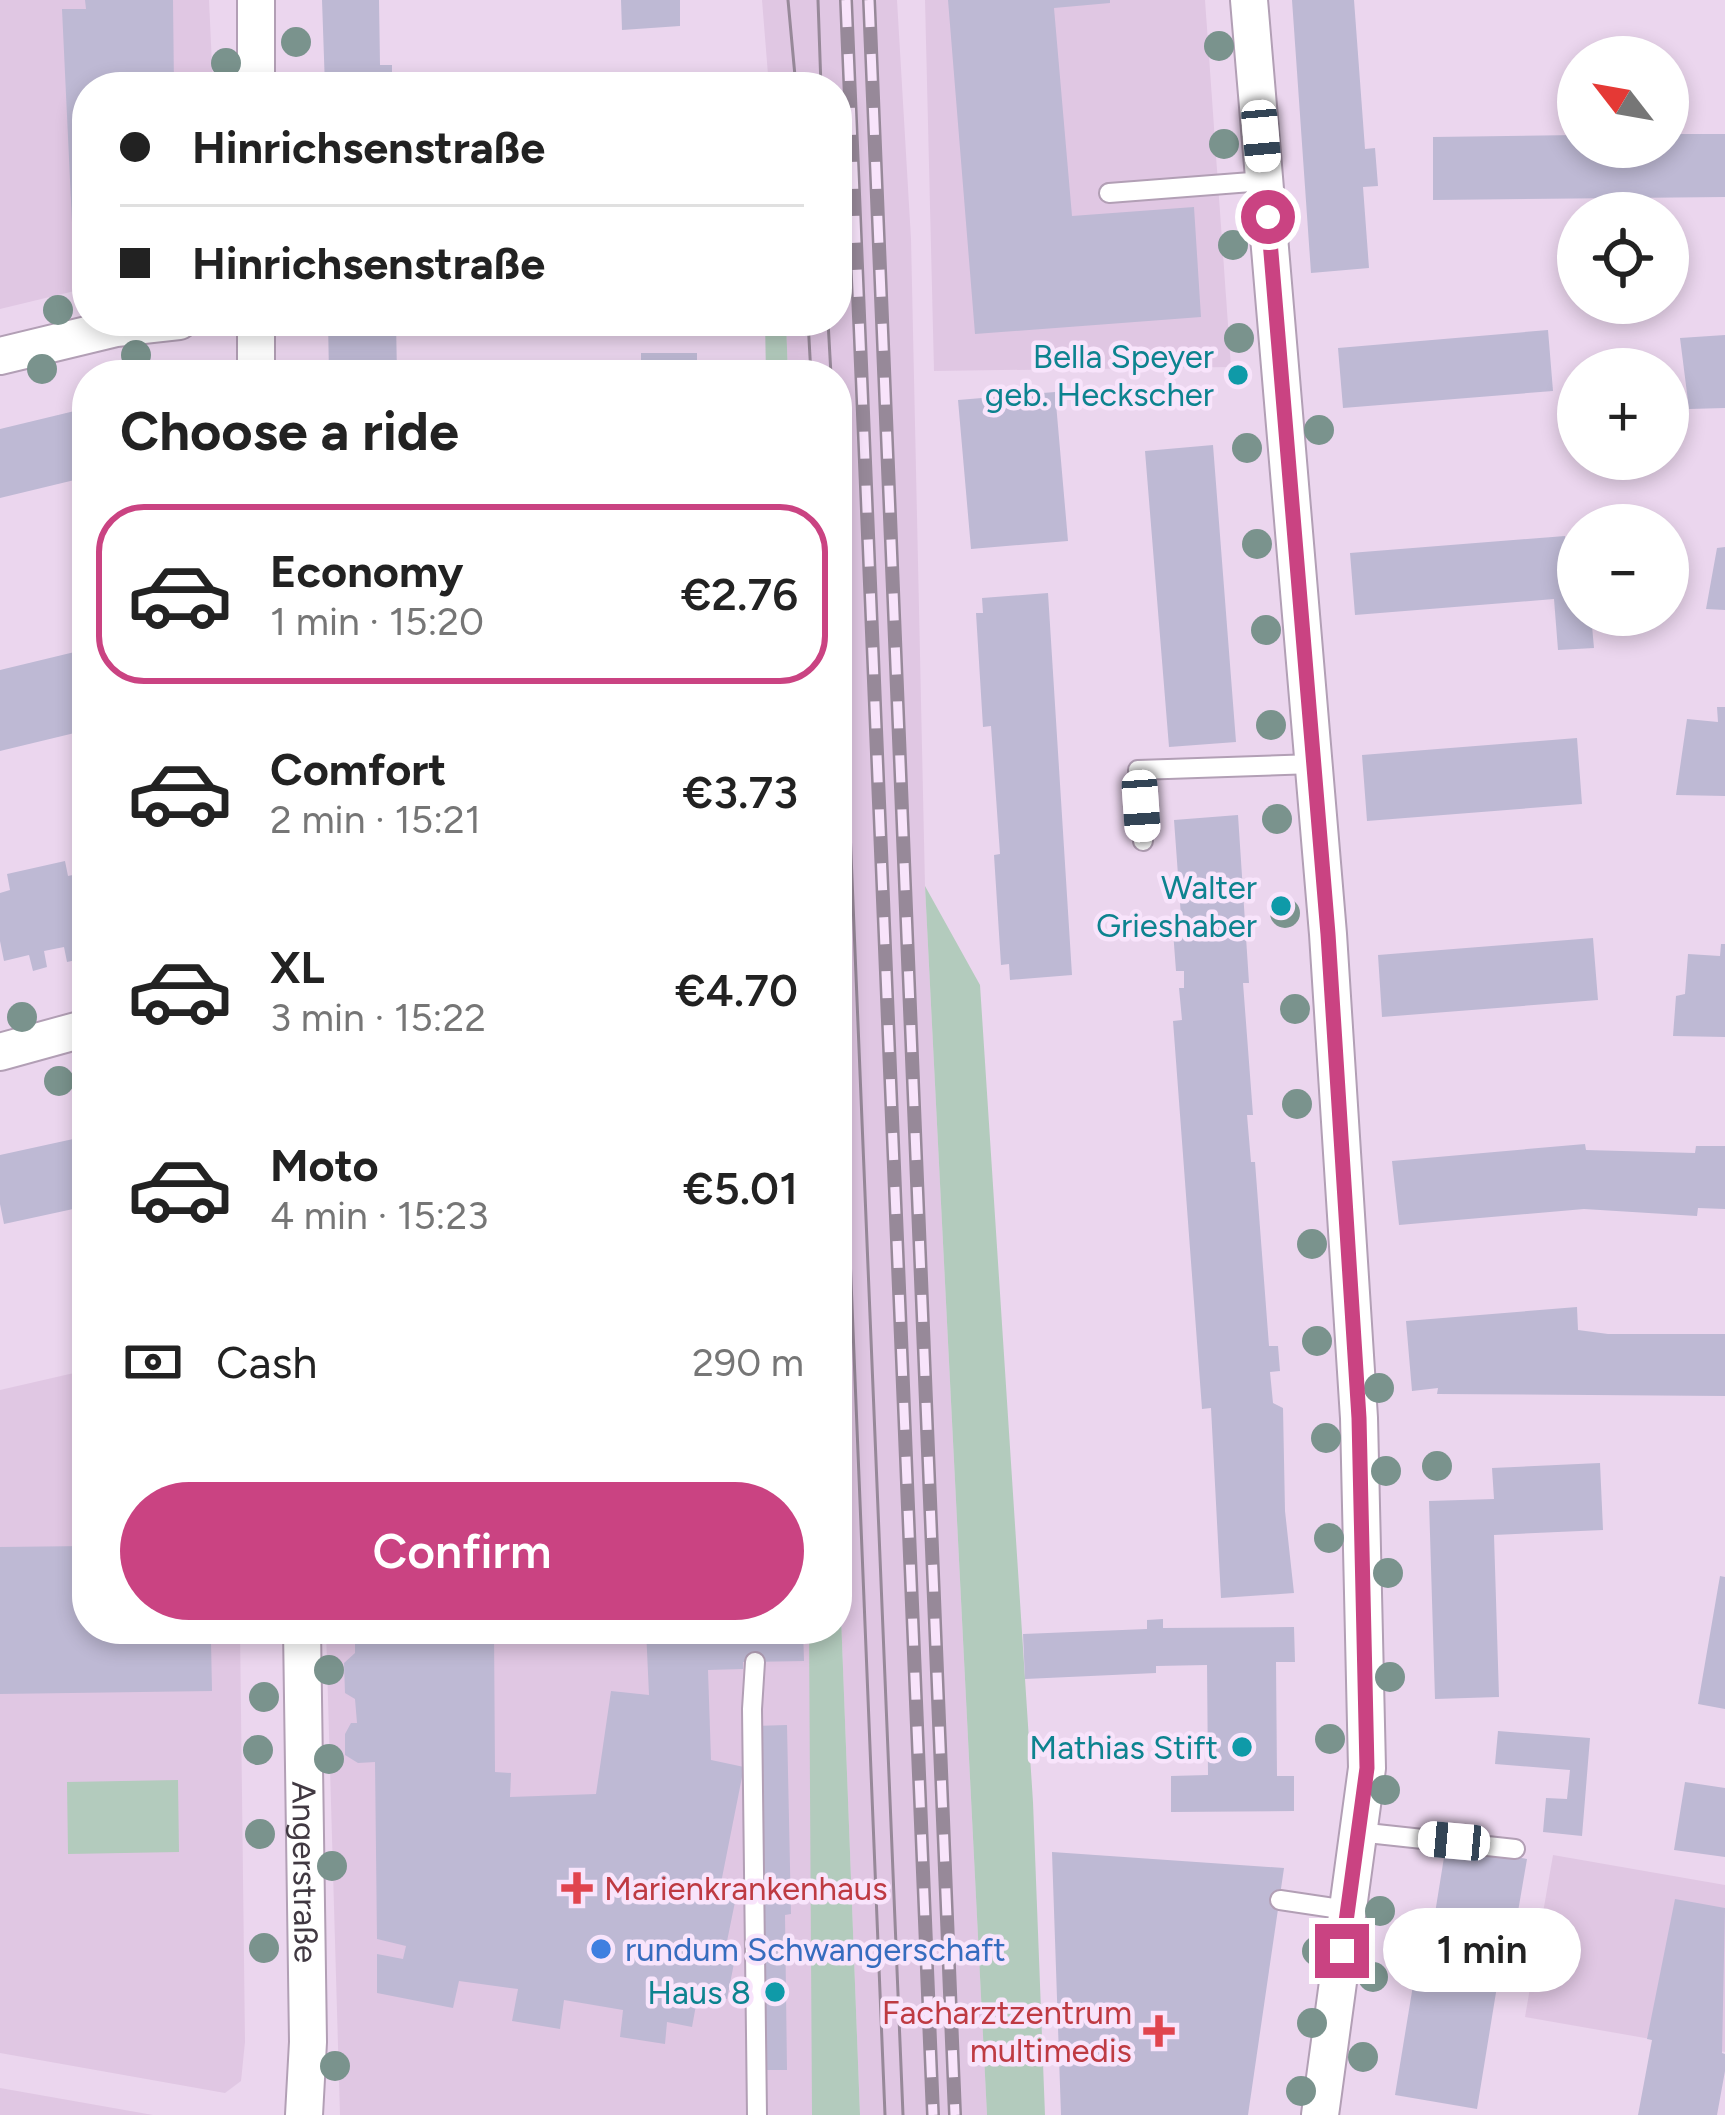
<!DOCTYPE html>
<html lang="en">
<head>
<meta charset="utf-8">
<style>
	:root { --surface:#fff; --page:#f6f6f6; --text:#222; --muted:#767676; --line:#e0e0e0; --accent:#ca4382 }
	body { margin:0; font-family:Figtree,sans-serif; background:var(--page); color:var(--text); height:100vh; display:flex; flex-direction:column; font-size:45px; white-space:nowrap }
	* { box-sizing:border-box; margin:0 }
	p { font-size:39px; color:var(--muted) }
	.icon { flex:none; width:66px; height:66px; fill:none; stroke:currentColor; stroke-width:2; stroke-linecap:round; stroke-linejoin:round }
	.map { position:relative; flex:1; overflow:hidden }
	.sheet { position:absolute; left:72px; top:360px; width:780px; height:1284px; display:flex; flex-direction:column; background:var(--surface); border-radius:48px; box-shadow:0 6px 18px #0003 }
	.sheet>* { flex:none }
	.guide { position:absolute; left:72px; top:72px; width:780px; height:264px; border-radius:48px; box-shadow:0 6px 18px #0003; display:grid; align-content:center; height:264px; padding:0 48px; background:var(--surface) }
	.needle { width:78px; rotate:301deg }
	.tools { position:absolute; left:1557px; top:36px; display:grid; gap:24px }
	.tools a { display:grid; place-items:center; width:132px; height:132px; border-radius:50%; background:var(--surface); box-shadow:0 6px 18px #0003; font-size:60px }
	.end { position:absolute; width:54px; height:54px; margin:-27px; border:15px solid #ca4382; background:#fff; box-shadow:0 0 0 6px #fff }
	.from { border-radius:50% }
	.bubble { position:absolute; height:84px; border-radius:42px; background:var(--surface); box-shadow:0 6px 18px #0003; font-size:39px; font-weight:600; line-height:84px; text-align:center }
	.car { position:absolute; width:36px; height:72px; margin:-36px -18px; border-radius:15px; box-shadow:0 0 9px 3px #0007; background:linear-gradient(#fff 24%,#345 0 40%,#fff 0 76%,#345 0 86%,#fff 0) }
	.guide b { display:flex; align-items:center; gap:42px; height:114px; font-size:45px }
	.guide b+b { border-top:3px solid var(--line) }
	.guide i { width:30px; height:30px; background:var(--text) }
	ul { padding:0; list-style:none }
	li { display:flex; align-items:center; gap:36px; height:180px; margin:0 24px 18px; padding:0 24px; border:6px solid transparent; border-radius:48px }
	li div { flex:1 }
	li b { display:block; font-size:45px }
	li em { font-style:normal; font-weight:600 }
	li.current { border-color:var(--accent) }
	li>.icon { width:108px; height:108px; stroke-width:1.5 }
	h2 { padding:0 48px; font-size:54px; line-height:144px }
	.pay { display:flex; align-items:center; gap:30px; height:132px; padding:0 48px; font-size:45px }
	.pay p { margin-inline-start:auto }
	.primary-button { display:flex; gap:24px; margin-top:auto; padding:24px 48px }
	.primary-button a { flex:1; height:138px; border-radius:72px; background:var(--accent); color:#fff; font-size:48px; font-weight:600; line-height:138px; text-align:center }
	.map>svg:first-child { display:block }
</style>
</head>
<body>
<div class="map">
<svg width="1725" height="2115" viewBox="0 0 1725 2115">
	<rect width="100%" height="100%" fill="#ebd6ee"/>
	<path fill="#e0c7e3" d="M0,0H209L213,87H87V288L0,309Z
		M762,0H897L911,239L925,886L987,2115H860L837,1510V375H788L786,321H837V87H769Z
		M925,0H1205L1231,367L934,371Z
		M87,1370V1629H240L245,2042L241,2081L225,2093L0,2053V1390Z
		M326,1629H809L831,2115H340Z
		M1553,1855L1725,1885V2052L1525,2017Z
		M0,2088L153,2115H0Z"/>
	<path fill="#b3cbbd" d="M765,321H786L788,375H766Z
		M925,886L980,985L1033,1802L1045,2115H987Z
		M837,1510L860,2115H812L809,1629H837Z
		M178,1780L179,1852L68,1854L67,1782Z"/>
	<path fill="#beb9d4" d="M85,0H173L174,87H87V244H73L62,9H86Z
		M322,0H379L380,65H392V87H325Z
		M621,0H680V26L622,30Z
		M948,0H1110V3L1054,8L1072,216L1194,207L1201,317L975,334Z
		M1292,0H1354L1365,149L1375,148L1378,186L1363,187L1369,268L1311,273Z
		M1668,134H1725V197L1433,200V137L1578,135V147H1668Z
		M328,321H396L397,375H329Z
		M1548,330L1553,391L1343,408L1338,348Z
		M1725,335V408L1689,409L1680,338Z
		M641,353H697V375H641Z
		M1055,392L1068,541L971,549L958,400Z
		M87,408V477L0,498V429Z
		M1213,445L1236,742L1169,747L1145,451Z
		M1565,536L1569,598L1578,597V615H1591L1594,648L1558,650L1554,599L1355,615L1350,553Z
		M1725,547V610L1706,609L1717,548Z
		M1048,593L1072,975L1010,980L1009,964L1001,965L994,855L1000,854L991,726L983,727L976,613H983L982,598Z
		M87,649V730L0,751V670Z
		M1717,707H1725V796L1676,795L1687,719L1718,722Z
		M1577,738L1582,804L1367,821L1362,755Z
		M1238,815L1249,983H1243L1253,1115H1247L1251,1162H1255L1269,1346H1278L1280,1371L1270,1372L1273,1403L1283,1408L1285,1511L1294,1593L1221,1598L1211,1408L1202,1409L1173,1021L1182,1020L1179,988H1184V971H1176L1173,931L1182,930L1174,820Z
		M65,861L68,876L87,872V942L83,943L86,958L67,962L64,947L44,951L47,967L33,971L29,955L4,961L0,941V893L10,890L7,874Z
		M1593,938L1598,1000L1382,1017L1378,955Z
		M1721,944H1725V1037L1673,1036L1676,996L1685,994L1688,954L1720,956Z
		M87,1136V1206L4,1224L0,1204V1155Z
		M1585,1144L1586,1150L1695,1153L1696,1146H1725V1209L1698,1208L1697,1216L1584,1209L1399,1225L1392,1161Z
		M1577,1307L1578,1330L1608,1334H1725V1396L1437,1394L1438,1388L1412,1391L1406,1321Z
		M1600,1463L1603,1530L1494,1535L1499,1697L1435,1699L1429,1501L1494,1499L1492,1468Z
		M87,1546V1629H139V1642L211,1641L212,1691L0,1694V1547Z
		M1720,1576L1725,1577V1709L1698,1704Z
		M1163,1619V1628L1294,1627L1295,1662H1276L1277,1776H1294V1811L1171,1812V1776L1208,1775L1207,1665L1156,1666V1673L1025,1679L1023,1634L1147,1629V1620Z
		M351,1629H494L495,1772L511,1773L510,1797L596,1794L611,1691L649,1695L646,1629H803L804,1661L743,1662V1669L708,1670L711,1760L744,1767L718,1898L735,1902L724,1956L735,1958L727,1999L698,1994L692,2027L667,2022L665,2044L620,2037L623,2010L564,2000L560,2029L512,2021L518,1989L459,1981L453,2008L377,1993V1954L403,1959L406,1946L377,1939L375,1762L358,1763L345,1755V1734L351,1723H357L355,1699L345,1693L344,1663L355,1653V1634Z
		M787,1725L791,1914L785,1915L787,2070H765L758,1726Z
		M1498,1731L1590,1738L1582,1836L1543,1832L1546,1798L1567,1799L1570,1770L1495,1764Z
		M1685,1782L1725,1788V1857L1674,1850Z
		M1446,1845L1527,1859L1507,1976L1499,1974L1477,2109L1395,2095L1417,1961L1427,1963Z
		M1052,1852L1284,1868L1248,2115H1061Z
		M1675,1899L1725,1908L1722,2053L1725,2054V2071L1717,2115H1638L1652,2040L1647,2039Z"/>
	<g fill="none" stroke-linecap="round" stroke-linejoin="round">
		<g stroke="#b29fb5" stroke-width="22">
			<path id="lane" d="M1109,193L1264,181
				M1143,841L1138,770L1314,764
				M755,1662L752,1709L757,2115
				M1358,1832L1515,1849
				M1280,1900L1347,1910"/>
		</g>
		<g stroke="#b29fb5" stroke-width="40">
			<g id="street">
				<path d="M1249,0L1328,934L1359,1418L1367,1768L1320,2115"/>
				<path d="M256,87V0"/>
				<path d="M256,321V375"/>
				<path d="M0,356L116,328L179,321"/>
				<path d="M0,1052L87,1028"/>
				<path id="s1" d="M302,1629L308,2042L304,2115"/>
			</g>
		</g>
		<use href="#lane" stroke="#fff" stroke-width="18"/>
		<use href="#street" stroke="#fff" stroke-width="36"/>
		<path stroke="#978999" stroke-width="3" d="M788,0L796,87
			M818,0L821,87
			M808,321L811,375
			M828,321L831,375
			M837,515L903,2115
			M837,937L885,2115"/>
		<g stroke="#978999" stroke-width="14">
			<path id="rail" d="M846,0L933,2115
				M869,0L955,2115"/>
		</g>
		<use href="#rail" stroke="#f8e4fb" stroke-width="9" stroke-dasharray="27" stroke-linecap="butt"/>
	</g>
	<g fill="#7a938d">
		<circle cx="296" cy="42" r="15"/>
		<circle cx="1219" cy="46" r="15"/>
		<circle cx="226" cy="63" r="15"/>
		<circle cx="1224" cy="144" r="15"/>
		<circle cx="1233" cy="245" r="15"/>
		<circle cx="58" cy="310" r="15"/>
		<circle cx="1239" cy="338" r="15"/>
		<circle cx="136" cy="355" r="15"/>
		<circle cx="42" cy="369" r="15"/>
		<circle cx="1319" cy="430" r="15"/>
		<circle cx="1247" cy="448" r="15"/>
		<circle cx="1257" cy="544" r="15"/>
		<circle cx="1266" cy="630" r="15"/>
		<circle cx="1271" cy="725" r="15"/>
		<circle cx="1277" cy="819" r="15"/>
		<circle cx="1285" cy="913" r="15"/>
		<circle cx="1295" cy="1009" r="15"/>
		<circle cx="22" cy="1017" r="15"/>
		<circle cx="59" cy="1081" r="15"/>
		<circle cx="1297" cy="1104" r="15"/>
		<circle cx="1312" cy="1244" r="15"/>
		<circle cx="1317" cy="1341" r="15"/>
		<circle cx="1379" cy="1388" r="15"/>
		<circle cx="1326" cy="1438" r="15"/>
		<circle cx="1437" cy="1466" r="15"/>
		<circle cx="1386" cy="1471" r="15"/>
		<circle cx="1329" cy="1538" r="15"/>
		<circle cx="1388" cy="1573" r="15"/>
		<circle cx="329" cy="1670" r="15"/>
		<circle cx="1390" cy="1677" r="15"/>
		<circle cx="264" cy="1697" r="15"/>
		<circle cx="1330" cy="1739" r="15"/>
		<circle cx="258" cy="1750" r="15"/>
		<circle cx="329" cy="1759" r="15"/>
		<circle cx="1385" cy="1790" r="15"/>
		<circle cx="260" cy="1834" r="15"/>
		<circle cx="332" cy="1866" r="15"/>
		<circle cx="1380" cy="1911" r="15"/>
		<circle cx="264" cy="1948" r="15"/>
		<circle cx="1317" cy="1951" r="15"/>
		<circle cx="1373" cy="1977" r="15"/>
		<circle cx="1312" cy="2023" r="15"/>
		<circle cx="1363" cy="2057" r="15"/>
		<circle cx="335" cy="2066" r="15"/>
		<circle cx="1301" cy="2091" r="15"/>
	</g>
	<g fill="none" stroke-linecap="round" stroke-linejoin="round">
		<path stroke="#ca4382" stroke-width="15" d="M1268,217L1328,934L1359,1418L1367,1768L1342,1951"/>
	</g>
	<g fill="#0f9aa8" stroke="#f8e4fb" stroke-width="4.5">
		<circle cx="1238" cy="375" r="12"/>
		<circle cx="1281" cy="906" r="12"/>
		<circle cx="1242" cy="1747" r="12"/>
		<circle cx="775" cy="1992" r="12"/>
	</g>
	<g fill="#e0444e" stroke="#f8e4fb" stroke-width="4.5">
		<path d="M571 1870h12v12h12v12h-12v12h-12v-12h-12v-12h12z"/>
		<path d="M1153 2013h12v12h12v12h-12v12h-12v-12h-12v-12h12z"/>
	</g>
	<circle fill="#3f7fe0" stroke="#f8e4fb" stroke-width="4.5" cx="601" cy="1949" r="12"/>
	<g text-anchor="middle" stroke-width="9" stroke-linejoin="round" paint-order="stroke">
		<g font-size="33" fill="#0d838f" stroke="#f8e4fb" text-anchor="end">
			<text x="1214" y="368">Bella Speyer<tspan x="1214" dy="38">geb. Heckscher</tspan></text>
			<text x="1257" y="899">Walter<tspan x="1257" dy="38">Grieshaber</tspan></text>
			<text x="1218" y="1759">Mathias Stift</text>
			<text x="751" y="2004">Haus 8</text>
		</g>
		<g font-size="33" fill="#413942" stroke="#f8e4fb">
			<text dy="12" stroke="none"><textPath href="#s1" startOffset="243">Angerstraße</textPath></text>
		</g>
		<g font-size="33" fill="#be3a42" stroke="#f8e4fb" text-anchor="start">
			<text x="604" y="1900">Marienkrankenhaus</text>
			<text x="1132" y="2024" text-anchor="end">Facharztzentrum<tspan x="1132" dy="38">multimedis</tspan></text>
		</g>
		<g font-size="33" fill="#366cbe" stroke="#f8e4fb" text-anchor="start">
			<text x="625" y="1961">rundum Schwangerschaft</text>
		</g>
	</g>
</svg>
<div class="tools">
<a><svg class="needle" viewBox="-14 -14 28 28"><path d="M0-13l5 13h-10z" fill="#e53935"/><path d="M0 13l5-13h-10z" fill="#767676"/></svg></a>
<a><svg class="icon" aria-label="locate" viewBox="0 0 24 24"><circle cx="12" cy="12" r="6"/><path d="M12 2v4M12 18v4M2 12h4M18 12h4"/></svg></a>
<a>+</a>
<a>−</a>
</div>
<i class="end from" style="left:1268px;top:217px"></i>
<i class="end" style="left:1342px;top:1951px"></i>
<div class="bubble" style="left:1383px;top:1908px;width:198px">1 min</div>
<i class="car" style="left:1261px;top:136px;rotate:175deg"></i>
<i class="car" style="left:1141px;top:806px;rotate:176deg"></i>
<i class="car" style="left:1454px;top:1841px;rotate:275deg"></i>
<div class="guide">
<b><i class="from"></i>Hinrichsenstraße</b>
<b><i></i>Hinrichsenstraße</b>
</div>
<section class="sheet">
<h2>Choose a ride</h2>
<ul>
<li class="current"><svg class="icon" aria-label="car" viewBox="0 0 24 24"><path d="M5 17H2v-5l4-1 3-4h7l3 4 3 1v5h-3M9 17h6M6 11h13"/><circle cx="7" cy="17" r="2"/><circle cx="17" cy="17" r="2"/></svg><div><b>Economy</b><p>1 min · 15:20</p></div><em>€2.76</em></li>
<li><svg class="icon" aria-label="car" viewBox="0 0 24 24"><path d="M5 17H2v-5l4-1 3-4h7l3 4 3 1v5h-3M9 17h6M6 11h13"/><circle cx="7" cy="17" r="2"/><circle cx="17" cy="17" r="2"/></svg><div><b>Comfort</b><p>2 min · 15:21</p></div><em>€3.73</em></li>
<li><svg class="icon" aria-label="car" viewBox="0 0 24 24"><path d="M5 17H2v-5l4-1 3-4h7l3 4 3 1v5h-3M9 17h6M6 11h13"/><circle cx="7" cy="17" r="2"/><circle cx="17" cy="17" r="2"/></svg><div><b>XL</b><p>3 min · 15:22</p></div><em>€4.70</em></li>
<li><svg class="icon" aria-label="car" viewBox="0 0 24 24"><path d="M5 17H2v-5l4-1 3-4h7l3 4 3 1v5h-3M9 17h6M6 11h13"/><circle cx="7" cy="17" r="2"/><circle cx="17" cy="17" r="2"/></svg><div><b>Moto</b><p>4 min · 15:23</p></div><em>€5.01</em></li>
</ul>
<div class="pay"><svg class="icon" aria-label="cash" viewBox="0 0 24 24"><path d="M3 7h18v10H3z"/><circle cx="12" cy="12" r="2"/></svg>Cash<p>290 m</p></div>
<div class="primary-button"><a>Confirm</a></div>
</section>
</div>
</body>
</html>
